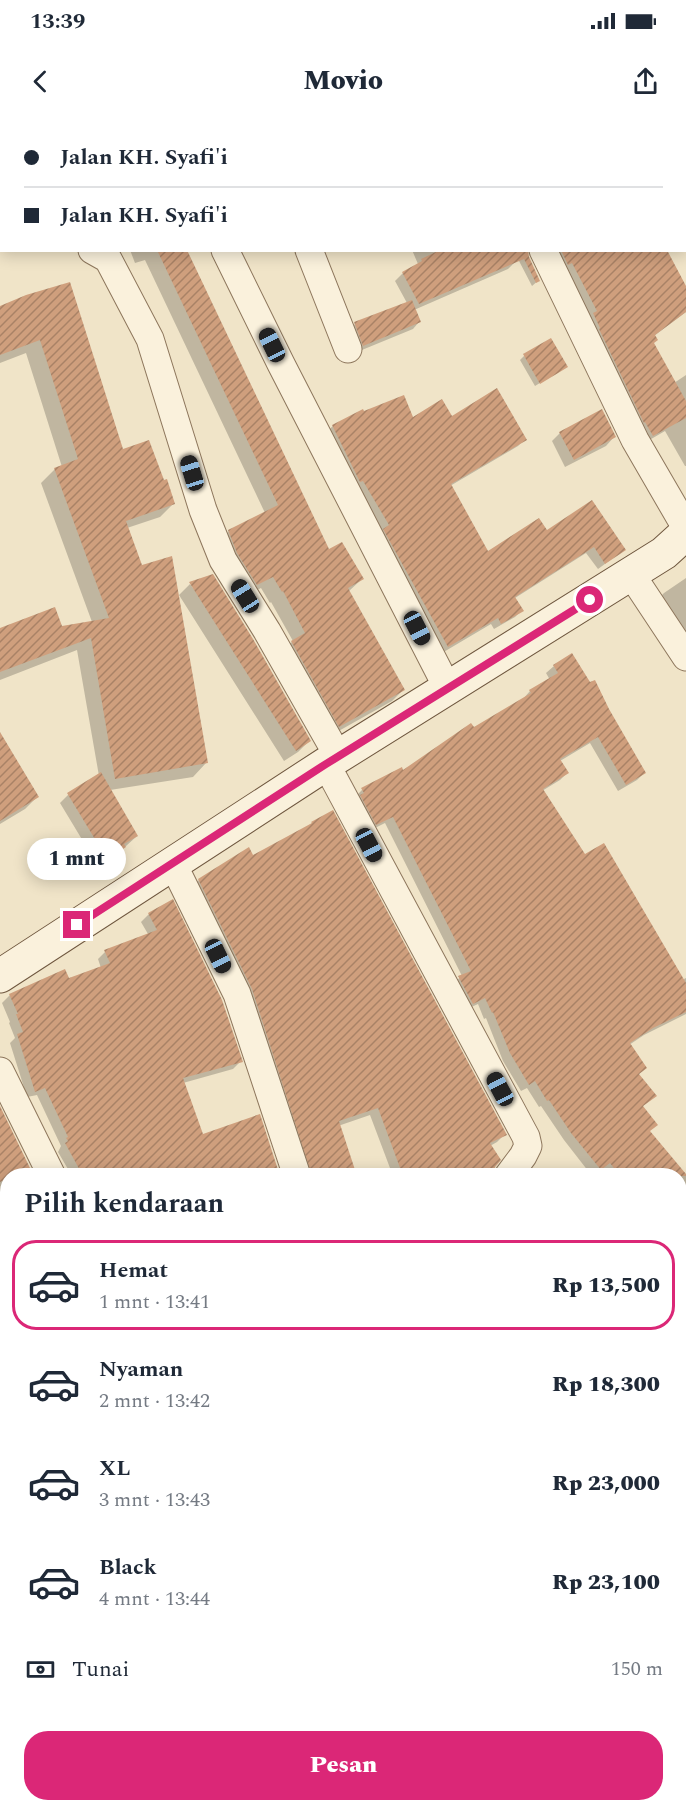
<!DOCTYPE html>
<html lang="id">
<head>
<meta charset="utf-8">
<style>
	:root { --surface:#fff; --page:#f2f2f3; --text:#1f2937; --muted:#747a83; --line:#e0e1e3; --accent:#db2777 }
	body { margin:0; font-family:Spectral,serif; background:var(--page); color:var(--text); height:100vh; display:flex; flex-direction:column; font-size:22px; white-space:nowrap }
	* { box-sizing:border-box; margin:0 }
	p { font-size:20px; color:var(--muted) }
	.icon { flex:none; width:33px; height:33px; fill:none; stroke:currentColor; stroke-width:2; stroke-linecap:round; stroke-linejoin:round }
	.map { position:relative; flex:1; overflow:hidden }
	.panel { position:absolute; left:0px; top:1048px; width:687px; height:644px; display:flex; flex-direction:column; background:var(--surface); border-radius:24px 24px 0 0; box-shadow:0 3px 15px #0003 }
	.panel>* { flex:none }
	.guide { position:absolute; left:0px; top:0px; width:687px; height:132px; box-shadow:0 3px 15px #0003; display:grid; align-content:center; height:132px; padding:0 24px; background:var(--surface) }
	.end { position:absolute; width:27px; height:27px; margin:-14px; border:8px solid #db2777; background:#fff; box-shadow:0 0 0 3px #fff }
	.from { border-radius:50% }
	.bubble { position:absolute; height:42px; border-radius:21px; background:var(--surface); box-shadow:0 3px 15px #0003; font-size:20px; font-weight:800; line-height:42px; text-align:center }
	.car { position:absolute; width:18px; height:36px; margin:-18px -9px; border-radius:8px; box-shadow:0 0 4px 2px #0007; background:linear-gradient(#222 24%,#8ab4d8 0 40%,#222 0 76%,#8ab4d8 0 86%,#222 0) }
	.guide b { display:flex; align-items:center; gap:21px; height:57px; font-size:22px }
	.guide b+b { border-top:2px solid var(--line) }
	.guide i { width:15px; height:15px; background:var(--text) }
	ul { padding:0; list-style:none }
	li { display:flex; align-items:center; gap:18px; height:90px; margin:0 12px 9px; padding:0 12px; border:3px solid transparent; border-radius:24px }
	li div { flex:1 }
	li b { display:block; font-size:22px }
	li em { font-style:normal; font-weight:800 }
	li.on { border-color:var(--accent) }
	li>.icon { width:54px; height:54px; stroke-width:1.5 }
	h2 { padding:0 24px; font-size:27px; line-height:72px }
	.pay { display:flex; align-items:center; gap:15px; height:66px; padding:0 24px; font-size:22px }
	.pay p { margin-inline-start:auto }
	.action { display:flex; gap:12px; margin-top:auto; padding:12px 24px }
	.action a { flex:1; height:69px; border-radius:24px; background:var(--accent); color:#fff; font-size:24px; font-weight:800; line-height:69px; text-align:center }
	.status { display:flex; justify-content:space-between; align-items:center; height:42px; padding:0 30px; background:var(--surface); direction:ltr }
	.status svg { height:16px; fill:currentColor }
	header { display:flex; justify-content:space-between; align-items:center; height:78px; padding:0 24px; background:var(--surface); font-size:27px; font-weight:800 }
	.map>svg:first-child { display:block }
</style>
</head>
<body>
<div class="status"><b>13:39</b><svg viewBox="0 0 49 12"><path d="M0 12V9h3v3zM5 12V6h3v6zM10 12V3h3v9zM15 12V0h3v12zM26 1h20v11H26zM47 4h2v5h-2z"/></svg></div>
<header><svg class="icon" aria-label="back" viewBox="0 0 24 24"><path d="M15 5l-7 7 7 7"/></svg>Movio<svg class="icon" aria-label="share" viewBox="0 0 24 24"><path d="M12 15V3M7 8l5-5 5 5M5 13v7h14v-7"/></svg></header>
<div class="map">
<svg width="686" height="1691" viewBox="0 0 686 1691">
	<defs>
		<pattern id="building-hatch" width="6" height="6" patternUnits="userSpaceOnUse" patternTransform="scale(1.5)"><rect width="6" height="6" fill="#cf9f7d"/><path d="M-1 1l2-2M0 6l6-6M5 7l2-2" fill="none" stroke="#a98266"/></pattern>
	</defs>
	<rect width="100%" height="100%" fill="#f0e4c8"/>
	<path fill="#0003" d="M36,0H97L92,2H37Z
		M126,0H315V2H126Z
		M338,0H390L391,2H339Z
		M491,0H574V2H492Z
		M635,0H686V106V2H632Z
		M130,130H185L328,432L362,459L349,471L403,570L392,581L328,617L280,533L293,521L271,482L270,483L261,468L245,476L217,423L229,411L265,393L145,140L135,143Z
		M412,130H512L522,135L539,160L532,166L518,139L508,149L414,190L419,202L413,209L357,232L349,210L355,204L407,183L395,161L403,153L418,144Z
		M551,130H666L686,169V192L654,216L652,224L674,263L686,255V346H685L665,311L646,322Z
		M26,177L122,331L163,362L174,383L160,397L127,408L206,643L193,657L110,670L137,716L115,736L98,746L60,683L68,675L99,656L77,530L0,560V510L61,507L92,502L41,363L55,349L62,347L26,233L0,243V187Z
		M524,236L566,247L535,266L520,240Z
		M452,298L525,319L518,326L450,366L487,433L546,412L624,430L598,449L586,433L515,478L522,490L515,497L494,509L491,504L442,533L378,416L382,412L326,312L333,306L412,299Z
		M560,313L614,317L606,326L565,347L552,321Z
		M686,458V523L657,480L664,473Z
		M190,464L309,621L298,632L284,641L179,475Z
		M554,546L607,590L644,653L637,660L618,671L590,623L560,641L567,653L560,660L542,671L584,736L682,860L686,858V894L644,915L629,925L646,948L638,955L655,976L642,987L649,1012L686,1056V1086L680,1091V1056H607L602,1049L592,1056L564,1020L541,986L539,987L527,968L521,971L503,941L486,898L484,899L478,884L465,890L451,865L462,856L385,703L369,711L355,677L362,670L403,652L523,579L530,571L550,560L546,553Z
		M0,625L37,677L25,689L0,704Z
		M332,692L505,1014L497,1022L490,1026L491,1056H393L370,995L338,1006L356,1056H304L191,768L199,760L252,737L307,707L312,703Z
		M149,794L241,941L233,949L183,963L202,1016L279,1056H72L58,1032L61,1026L37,975L27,977L10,923L15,918L9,903L10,902L2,883L10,875L68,860L101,848L98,839L105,832L148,814L141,802Z
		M0,990L33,1056H8V1177L0,1180Z
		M0,1209L7,1224L8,1441L0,1425Z
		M0,1514L8,1529V1583L0,1588Z
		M8,1659V1684H27L19,1686L22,1691H0V1664Z
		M102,1684H133L136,1691H103Z
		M208,1684H298L302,1691H200L209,1686Z"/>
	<path fill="url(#building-hatch)" d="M157,130H187L329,429L342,422L364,459L348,468L405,570L339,607L291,521L305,513L283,471L282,472L273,457L257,465L237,433L228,410L278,385Z
		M440,130H528L529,137L540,161L536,163L524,139L419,184L402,152L422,141L421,139Z
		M561,130H667L686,166V192L655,215L658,220L654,223L686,281V298L653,316L645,302L644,303L599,209L600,208L593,193L597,191L572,143L568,145Z
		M70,162L123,329L149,320L164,360L167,359L175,384L126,401L142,445L172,436L208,643L115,659L91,518L0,552V508L55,487L62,506L109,498L54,348L78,339L40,220L0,235V186L26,175Z
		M412,180L421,202L363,226L354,202Z
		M551,218L568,247L540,264L523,234Z
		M497,268L527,320L451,364L488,431L539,398L547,410L592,380L626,430L605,444L594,427L515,477L524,491L501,504L498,498L448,527L383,409L389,405L363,361L360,362L332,305L363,289L364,291L404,275L413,297L442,279L452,296Z
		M602,289L616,317L574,340L559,312Z
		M213,454L253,519L311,621L296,631L189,462Z
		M572,533L590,562L595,560L609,589L646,653L626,665L598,617L560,639L569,653L543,669L585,734L604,723L686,863V892L653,908L630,923L647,948L639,954L657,976L643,986L658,1005L650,1011L686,1054V1056H620L610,1043L601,1050L571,1013L549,980L547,981L535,961L529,965L510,933L493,892L492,893L485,878L473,884L458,856L471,851L393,697L376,705L360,675L364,673L361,668L402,647L403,650L471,603L474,607L531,573L529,570L558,553L553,545Z
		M0,612L39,677L0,701Z
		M101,652L138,716L124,724L126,727L107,739L67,673Z
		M333,690L507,1015L490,1023L501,1040L495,1047L493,1056H403L378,988L339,1001L357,1056H312L252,869L198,759L249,727L253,735L312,703L311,702Z
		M173,779L222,880L243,942L183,958L203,1014L260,994L280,1056H83L65,1023L68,1021L66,1018L68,1017L45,968L35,972L17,914L23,912L16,894H18L9,874L65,849L69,858L110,843L104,830L157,810L148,793Z
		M0,986L30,1048L13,1056H8V1058L0,1062Z"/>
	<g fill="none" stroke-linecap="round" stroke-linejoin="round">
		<g stroke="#8d765c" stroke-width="29">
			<path id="street" d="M479,0L480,2
				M332,2L336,0
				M0,94H2
				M92,130L108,139L150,219L203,390L223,440L267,511L338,636
				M225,130L281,244L448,569
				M309,130L348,229
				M543,130L635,320L686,408
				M631,454L686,537
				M326,644L526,1017L528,1026L523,1036L508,1056
				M172,742L237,874L297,1056
				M0,951L52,1056
				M0,1437L8,1453
				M0,1608L8,1602
				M77,1684L78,1691"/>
		</g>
		<g stroke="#6f573f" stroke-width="35">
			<path id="secondary" d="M0,856L326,644L664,433L686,413"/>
		</g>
		<use href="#street" stroke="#faf1dc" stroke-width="27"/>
		<use href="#secondary" stroke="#faf1dc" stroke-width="33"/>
	</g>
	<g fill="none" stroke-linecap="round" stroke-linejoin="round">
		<path stroke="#db2777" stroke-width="8" d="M77,805L326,644L590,480"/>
	</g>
</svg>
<i class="end from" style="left:590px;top:480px"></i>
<i class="end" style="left:77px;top:805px"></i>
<div class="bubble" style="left:27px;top:718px;width:99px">1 mnt</div>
<i class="car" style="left:272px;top:225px;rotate:334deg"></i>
<i class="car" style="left:192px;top:353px;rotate:343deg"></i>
<i class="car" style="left:245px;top:476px;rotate:328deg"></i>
<i class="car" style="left:417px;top:508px;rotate:153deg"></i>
<i class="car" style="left:369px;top:725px;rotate:152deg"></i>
<i class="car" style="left:218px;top:836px;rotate:154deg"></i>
<i class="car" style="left:500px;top:969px;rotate:332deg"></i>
<div class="guide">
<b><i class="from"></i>Jalan KH. Syafi'i</b>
<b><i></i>Jalan KH. Syafi'i</b>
</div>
<section class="panel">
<h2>Pilih kendaraan</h2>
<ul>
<li class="on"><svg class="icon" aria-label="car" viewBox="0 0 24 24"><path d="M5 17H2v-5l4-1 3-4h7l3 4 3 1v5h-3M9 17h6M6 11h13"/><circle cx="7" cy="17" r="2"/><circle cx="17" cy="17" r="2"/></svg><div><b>Hemat</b><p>1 mnt · 13:41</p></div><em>Rp 13,500</em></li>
<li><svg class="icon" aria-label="car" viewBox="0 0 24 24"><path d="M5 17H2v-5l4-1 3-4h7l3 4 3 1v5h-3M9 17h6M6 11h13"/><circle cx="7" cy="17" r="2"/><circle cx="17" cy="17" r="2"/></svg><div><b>Nyaman</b><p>2 mnt · 13:42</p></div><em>Rp 18,300</em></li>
<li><svg class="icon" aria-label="car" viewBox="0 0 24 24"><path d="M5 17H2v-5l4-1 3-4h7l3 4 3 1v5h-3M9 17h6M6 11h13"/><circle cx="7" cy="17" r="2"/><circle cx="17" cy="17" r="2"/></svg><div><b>XL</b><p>3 mnt · 13:43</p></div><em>Rp 23,000</em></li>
<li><svg class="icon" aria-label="car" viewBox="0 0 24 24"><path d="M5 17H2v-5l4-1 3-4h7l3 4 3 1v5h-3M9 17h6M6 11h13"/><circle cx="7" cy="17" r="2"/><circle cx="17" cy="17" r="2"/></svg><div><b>Black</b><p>4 mnt · 13:44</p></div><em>Rp 23,100</em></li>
</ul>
<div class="pay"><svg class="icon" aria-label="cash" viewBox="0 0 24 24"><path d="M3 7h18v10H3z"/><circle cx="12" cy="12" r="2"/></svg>Tunai<p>150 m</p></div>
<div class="action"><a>Pesan</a></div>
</section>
</div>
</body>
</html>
